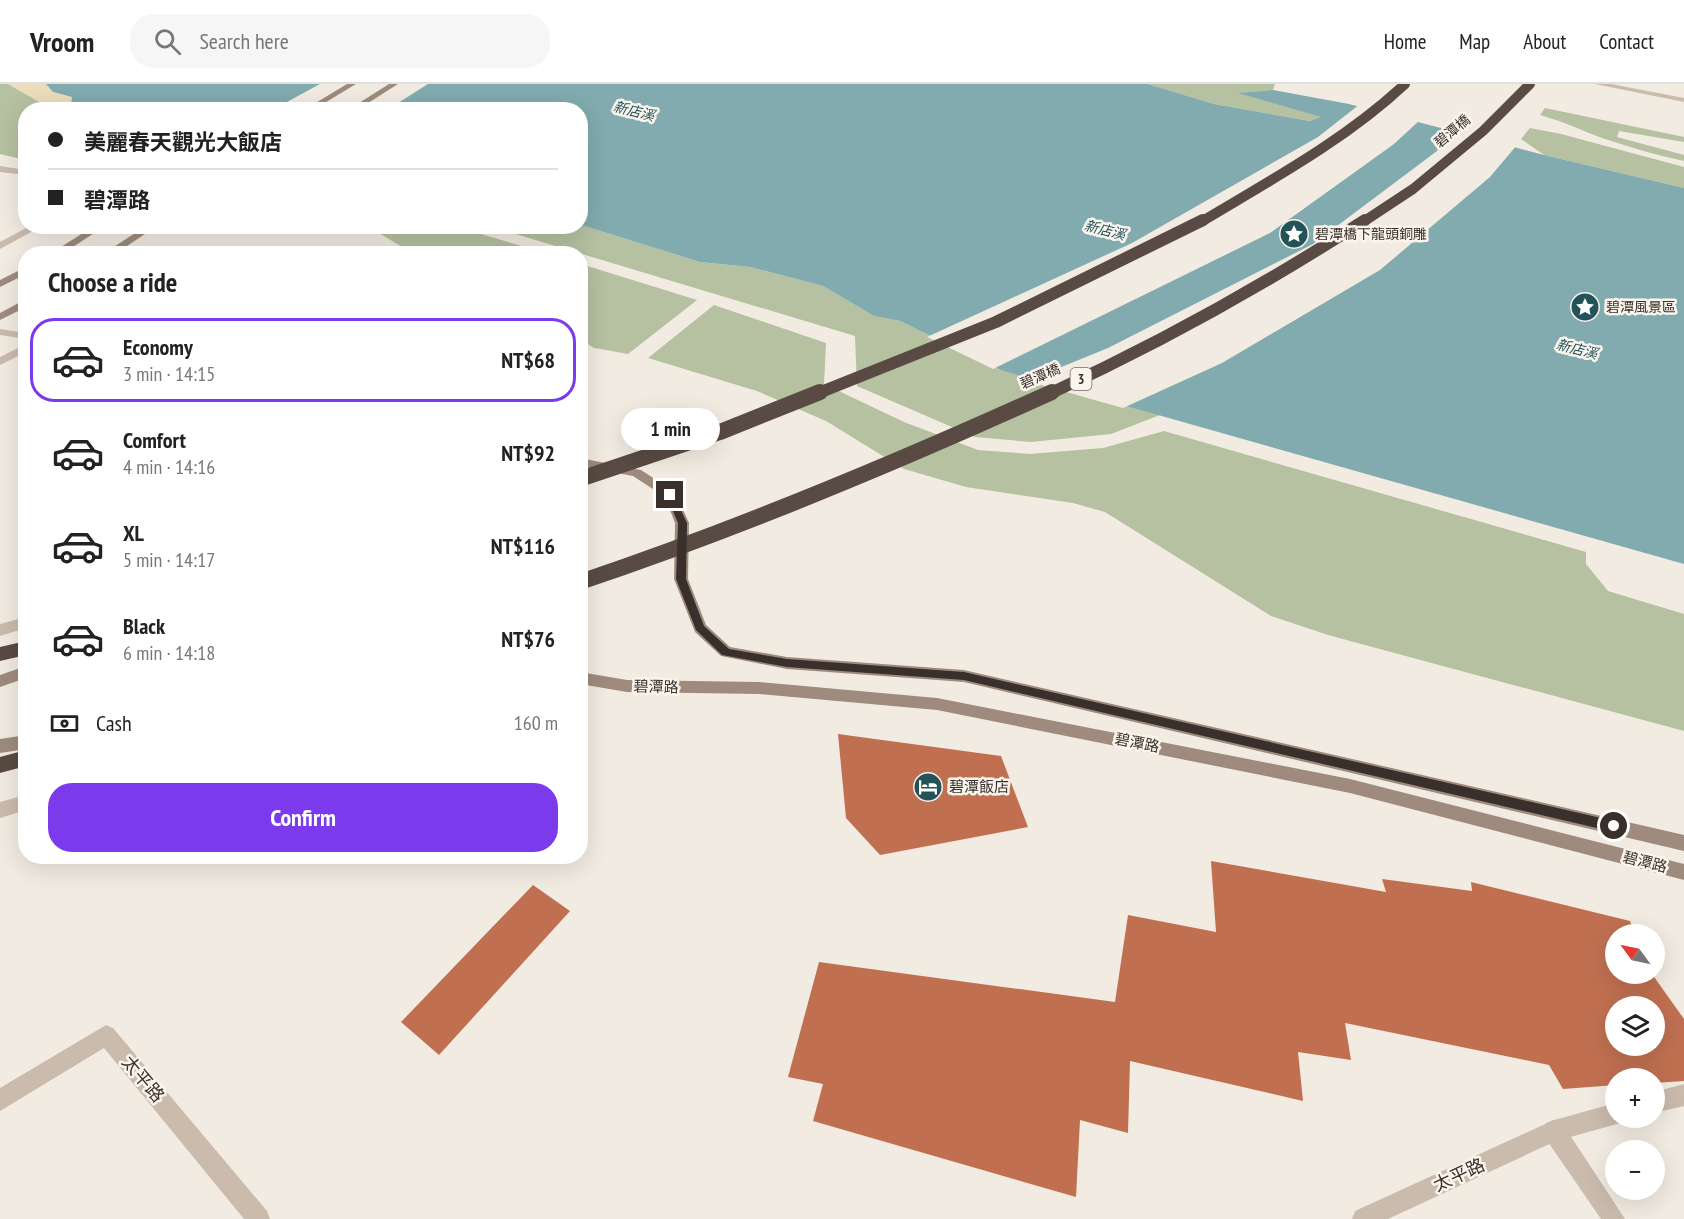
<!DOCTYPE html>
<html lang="en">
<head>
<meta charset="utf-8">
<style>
	:root { --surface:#fff; --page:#f6f6f6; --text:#222; --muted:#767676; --line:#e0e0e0; --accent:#7c3aed }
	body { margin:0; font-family:"PT Sans Narrow","Noto Sans TC",sans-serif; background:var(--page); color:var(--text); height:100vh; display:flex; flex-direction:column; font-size:22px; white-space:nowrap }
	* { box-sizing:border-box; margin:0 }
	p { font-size:20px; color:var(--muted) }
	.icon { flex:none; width:33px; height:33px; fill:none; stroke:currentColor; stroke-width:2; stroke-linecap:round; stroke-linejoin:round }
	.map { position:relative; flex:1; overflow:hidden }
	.sheet { position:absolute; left:18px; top:162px; width:570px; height:618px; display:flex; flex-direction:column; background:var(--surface); border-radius:24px; box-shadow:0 6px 24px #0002 }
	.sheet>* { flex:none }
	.hud { position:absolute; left:18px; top:18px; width:570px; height:132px; border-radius:24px; box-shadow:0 6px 24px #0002; display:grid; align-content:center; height:132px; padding:0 30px; background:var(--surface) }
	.needle { width:39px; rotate:303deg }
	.fabs { position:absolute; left:1605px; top:840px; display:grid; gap:12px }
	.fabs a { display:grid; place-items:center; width:60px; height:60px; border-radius:50%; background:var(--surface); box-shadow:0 6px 24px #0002; font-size:30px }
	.end { position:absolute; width:27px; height:27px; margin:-14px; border:8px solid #39302b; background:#fff; box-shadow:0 0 0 3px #fff }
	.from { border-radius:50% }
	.bubble { position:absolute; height:42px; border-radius:21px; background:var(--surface); box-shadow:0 6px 24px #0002; font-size:20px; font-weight:800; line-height:42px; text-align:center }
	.hud b { display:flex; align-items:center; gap:21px; height:57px; font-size:22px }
	.hud b+b { border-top:2px solid var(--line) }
	.hud i { width:15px; height:15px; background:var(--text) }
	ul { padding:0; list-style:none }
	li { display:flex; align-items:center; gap:18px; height:84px; margin:0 12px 9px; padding:0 18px; border:3px solid transparent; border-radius:24px }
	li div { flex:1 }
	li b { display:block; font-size:22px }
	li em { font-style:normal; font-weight:800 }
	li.selected { border-color:var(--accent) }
	li>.icon { width:54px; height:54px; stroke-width:1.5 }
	h2 { padding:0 30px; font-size:27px; line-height:72px }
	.pay { display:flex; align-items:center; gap:15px; height:66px; padding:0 30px; font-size:22px }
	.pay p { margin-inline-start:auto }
	.button { display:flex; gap:12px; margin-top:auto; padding:12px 30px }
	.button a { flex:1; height:69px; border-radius:24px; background:var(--accent); color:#fff; font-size:24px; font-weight:800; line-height:69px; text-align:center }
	header { display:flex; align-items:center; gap:36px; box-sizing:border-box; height:84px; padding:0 30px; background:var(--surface); border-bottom:2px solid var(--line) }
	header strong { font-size:28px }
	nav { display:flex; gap:33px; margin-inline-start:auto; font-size:21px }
	.search { width:420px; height:54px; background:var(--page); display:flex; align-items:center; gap:15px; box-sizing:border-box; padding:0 21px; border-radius:24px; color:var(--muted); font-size:22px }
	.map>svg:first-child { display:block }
</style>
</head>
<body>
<header>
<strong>Vroom</strong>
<div class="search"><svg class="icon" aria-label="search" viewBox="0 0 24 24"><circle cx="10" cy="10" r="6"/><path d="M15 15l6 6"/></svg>Search here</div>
<nav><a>Home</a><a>Map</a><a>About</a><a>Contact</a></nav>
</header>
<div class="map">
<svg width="1684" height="1135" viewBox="0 0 1684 1135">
	<rect width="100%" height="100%" fill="#f2ebe1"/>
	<path fill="#b5c1a1" d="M0,0H8L52,25L26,26L25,76L0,70Z
		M1148,0H1275L1273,6L1240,9L1322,33L1310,37L1214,20Z
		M1545,24L1684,53V58L1619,47L1617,53L1684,71V77C1656,71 1629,63 1602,54C1581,46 1562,37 1540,31Z
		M1530,44L1561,50L1684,83V104L1544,71L1521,55Z
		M581,141L700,178L750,183L823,202L874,232L900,237L1003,287L1160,331L1111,350L1031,358L975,353L857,302L855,252L492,143L580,142Z
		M369,143H457L546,169H412Z
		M581,180L697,216L628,270L594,264L581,256Z
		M714,221L826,259L824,300L904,338L978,366L1030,370L1103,364L1164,347L1586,468V480L1608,507L1684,530V647L1328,551L1271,532L1105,428L1073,419L966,403L904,385L826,337L757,307L648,274Z"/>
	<path fill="#ebdcba" d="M8,0H46L53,8L72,13L71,20L65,25H52Z"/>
	<path fill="#81abae" d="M46,0H1148L1214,20L1310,37L1321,33L1238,9L1273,6L1349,20L1544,71L1684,104V480L1003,287L900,237L874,232L823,202L750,183L700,178L581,141L580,26H65L71,20L72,13L53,8Z"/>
	<path fill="#f2ebe1" d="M320,0H428L387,26L274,25Z
		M1360,20L1420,36L1394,60L1270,149L993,285L927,253L1132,159L1318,53Z
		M1457,45L1517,61L1490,93L1380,186L1222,279L1123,324L1027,297L1108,264L1313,160L1437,67Z"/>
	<path fill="#c07051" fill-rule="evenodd" d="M838,650L1001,672L1028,743L880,771L846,734Z
		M1211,777L1386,808L1382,795L1472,807L1471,798L1630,837L1635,850H1616V890H1652L1684,935V997L1654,999V994H1616V1001L1563,1005L1549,981L1345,939L1351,976L1298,968L1303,1017L1130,977L1128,1049L1080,1036L1076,1113L813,1037L823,1000L788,993L819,878L1115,918L1128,831L1216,848ZM1616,922H1654V962H1616Z
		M533,801L570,827L439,971L401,938Z"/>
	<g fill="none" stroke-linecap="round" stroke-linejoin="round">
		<path fill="#cabbad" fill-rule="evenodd" d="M0,82L26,86V91L0,88Z
			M30,142H42L0,165V158Z
			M0,245L26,249V255L0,251Z
			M26,260V268L0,281V273Z
			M26,533V544L0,552V540Z
			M1554,1036L1562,1039L1625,1135H1601L1546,1055L1543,1047L1546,1039Z"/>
		<path fill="#cabbad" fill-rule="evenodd" d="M1595,0H1611L1684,14V18Z
			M26,711V726L0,734V718Z
			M106,941L113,944L267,1127L270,1135H244L104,964L0,1027V1004Z
			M1684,1000V1022L1654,1029V1008Z
			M1616,1019V1034H1625L1624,1038L1556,1057L1388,1135H1352L1355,1127L1554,1036Z"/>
		<path fill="#9e8b7e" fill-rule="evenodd" d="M347,0H356L313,26H304Z
			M389,0H398L357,26H348Z
			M94,142H105L62,170H50Z
			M146,142H157L115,170H103Z
			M26,183V190L0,203V196Z
			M26,215V223L0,236V229Z
			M580,374L641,386L675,408L689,439L688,495L706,541L730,563L787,573L964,586L1684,751V767L964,598L787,585L721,572L695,548L674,495L675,439L665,413L633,392L580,382Z
			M26,582V594L0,603V591Z
			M580,588L627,596L759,598L937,614L1350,695L1684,780V796L1350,709L937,626L759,610L627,608L580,600Z
			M26,651V665L0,669V655Z"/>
		<path fill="#594b43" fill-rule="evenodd" d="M26,557V571L0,577V563Z
			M26,666V682L0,689V673Z"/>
		<path stroke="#594b43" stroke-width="10" d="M1201,138C1271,96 1345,56 1405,0
			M1363,138L1413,105L1483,47L1530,0"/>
		<path stroke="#594b43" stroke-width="12" d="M816,310L996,238L1203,136
			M1049,310C1158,260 1264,201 1365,136"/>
		<path stroke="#594b43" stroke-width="16" d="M580,395L720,348L820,308
			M580,498C741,444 898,378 1052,308"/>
	</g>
	<path fill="#39302b" d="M667,409H673L687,439L686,495L704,542L729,565L787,575L964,588L1614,737L1620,742L1614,748L964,596L787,583L722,571L696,546L676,495L678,439L666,411Z"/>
	<defs>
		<g id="sight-disc" transform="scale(1.5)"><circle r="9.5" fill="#225359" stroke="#faf4ed"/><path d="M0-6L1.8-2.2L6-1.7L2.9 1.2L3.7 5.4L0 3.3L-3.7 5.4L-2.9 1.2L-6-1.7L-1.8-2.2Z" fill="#fff"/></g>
		<g id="hotel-disc" transform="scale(1.5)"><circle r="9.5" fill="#225359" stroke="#faf4ed"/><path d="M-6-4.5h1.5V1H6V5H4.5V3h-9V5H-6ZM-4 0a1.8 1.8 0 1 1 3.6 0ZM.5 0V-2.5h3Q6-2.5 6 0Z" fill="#fff"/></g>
	</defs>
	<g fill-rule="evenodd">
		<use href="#sight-disc" x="1294" y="150"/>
		<use href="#sight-disc" x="1585" y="223"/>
		<use href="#hotel-disc" x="928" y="703"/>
	</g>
	<g text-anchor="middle" stroke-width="5" stroke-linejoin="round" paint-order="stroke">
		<g font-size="14" font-style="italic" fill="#225359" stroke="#faf4ed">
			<text transform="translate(634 27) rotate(14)" y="5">新店溪</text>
			<text transform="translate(1105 146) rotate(14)" y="5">新店溪</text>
			<text transform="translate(1577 265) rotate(14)" y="5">新店溪</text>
		</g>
		<g font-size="14" fill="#39302b" stroke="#faf4ed">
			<text transform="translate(1452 47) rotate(-40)" y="5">碧潭橋</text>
			<text transform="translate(1040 292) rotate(-24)" y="5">碧潭橋</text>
		</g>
		<g font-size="14" fill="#39302b" stroke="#faf4ed" text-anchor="start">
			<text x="1315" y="155">碧潭橋下龍頭銅雕</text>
			<text x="1606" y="228">碧潭風景區</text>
		</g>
		<rect fill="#faf4ed" stroke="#736b65" stroke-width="1.5" x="1070.5" y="284" width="21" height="22" rx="4.5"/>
		<g font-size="14" font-weight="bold" fill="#39302b">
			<text x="1081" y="300">3</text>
		</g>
		<g font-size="15" fill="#39302b" stroke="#faf4ed">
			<text transform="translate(656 603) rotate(1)" y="5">碧潭路</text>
			<text transform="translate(1137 659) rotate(11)" y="5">碧潭路</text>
			<text transform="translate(1645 778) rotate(14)" y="5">碧潭路</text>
		</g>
		<g font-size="15" fill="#39302b" stroke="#faf4ed" text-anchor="start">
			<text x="949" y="708">碧潭飯店</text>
		</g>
		<g font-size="18" fill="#39302b" stroke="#faf4ed">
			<text transform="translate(143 995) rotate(50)" y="6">太平路</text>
			<text transform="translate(1459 1091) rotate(-25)" y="6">太平路</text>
		</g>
	</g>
</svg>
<div class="fabs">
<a><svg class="needle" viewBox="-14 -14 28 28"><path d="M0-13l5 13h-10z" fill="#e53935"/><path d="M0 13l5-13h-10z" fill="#767676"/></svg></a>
<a><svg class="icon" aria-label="layers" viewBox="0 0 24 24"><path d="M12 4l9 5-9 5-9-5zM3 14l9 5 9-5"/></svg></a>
<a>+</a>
<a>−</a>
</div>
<i class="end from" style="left:1614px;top:742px"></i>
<i class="end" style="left:670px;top:411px"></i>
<div class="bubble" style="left:621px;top:324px;width:99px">1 min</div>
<div class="hud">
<b><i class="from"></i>美麗春天觀光大飯店</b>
<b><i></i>碧潭路</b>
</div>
<section class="sheet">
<h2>Choose a ride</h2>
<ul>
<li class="selected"><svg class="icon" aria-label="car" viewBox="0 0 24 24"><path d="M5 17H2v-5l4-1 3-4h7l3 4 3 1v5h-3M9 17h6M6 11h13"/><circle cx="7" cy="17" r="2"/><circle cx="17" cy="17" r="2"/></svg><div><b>Economy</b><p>3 min · 14:15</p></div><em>NT$68</em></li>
<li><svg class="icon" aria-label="car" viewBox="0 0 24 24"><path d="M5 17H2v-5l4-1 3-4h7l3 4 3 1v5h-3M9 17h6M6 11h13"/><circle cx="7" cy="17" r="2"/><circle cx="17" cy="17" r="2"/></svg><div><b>Comfort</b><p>4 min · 14:16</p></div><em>NT$92</em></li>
<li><svg class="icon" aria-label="car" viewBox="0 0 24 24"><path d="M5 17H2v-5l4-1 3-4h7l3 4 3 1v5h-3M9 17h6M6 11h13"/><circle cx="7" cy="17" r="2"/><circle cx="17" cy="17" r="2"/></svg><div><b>XL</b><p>5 min · 14:17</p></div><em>NT$116</em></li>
<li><svg class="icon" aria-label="car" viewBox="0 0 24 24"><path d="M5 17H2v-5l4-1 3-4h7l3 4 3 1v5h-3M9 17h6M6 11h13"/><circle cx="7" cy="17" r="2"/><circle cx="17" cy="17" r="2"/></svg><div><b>Black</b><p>6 min · 14:18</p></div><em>NT$76</em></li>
</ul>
<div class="pay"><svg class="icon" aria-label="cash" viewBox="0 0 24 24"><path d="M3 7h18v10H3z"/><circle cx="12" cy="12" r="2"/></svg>Cash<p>160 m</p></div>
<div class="button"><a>Confirm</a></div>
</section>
</div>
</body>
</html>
